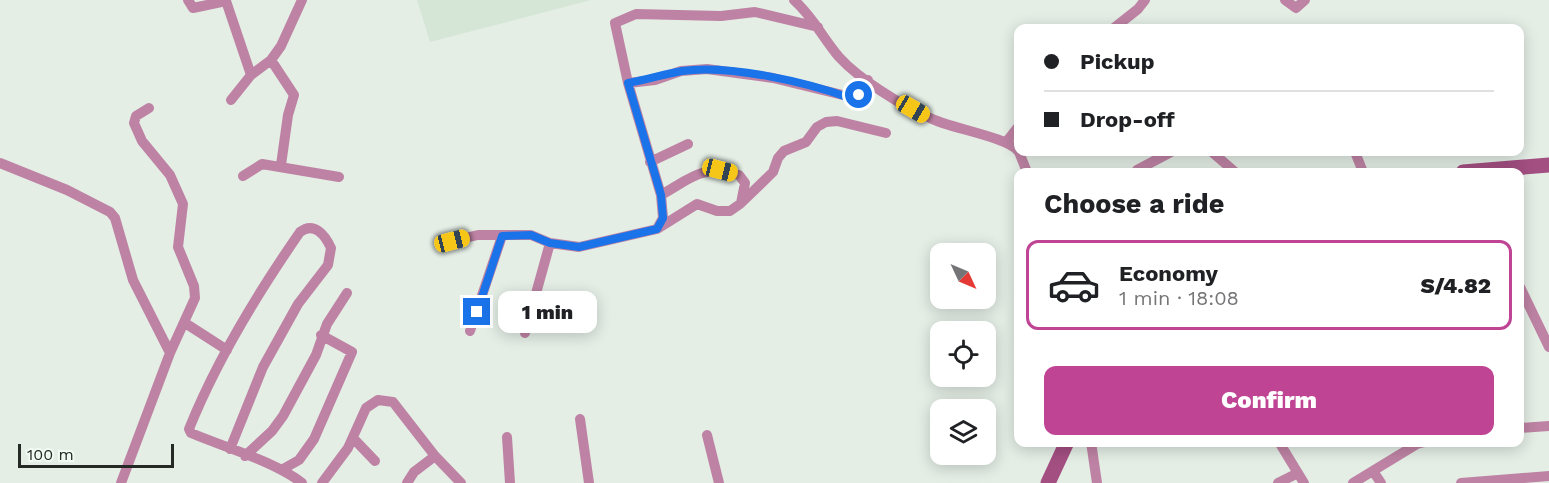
<!DOCTYPE html>
<html lang="en">
<head>
<meta charset="utf-8">
<style>
	:root { --surface:#fff; --page:#f2f2f2; --text:#202124; --muted:#757577; --line:#e0e0e0; --accent:#c04494 }
	body { margin:0; font-family:"Work Sans",sans-serif; background:var(--page); color:var(--text); height:100vh; display:flex; flex-direction:column; font-size:22px; white-space:nowrap }
	* { box-sizing:border-box; margin:0 }
	p { font-size:20px; color:var(--muted) }
	.icon { flex:none; width:33px; height:33px; fill:none; stroke:currentColor; stroke-width:2; stroke-linecap:round; stroke-linejoin:round }
	.map { position:relative; flex:1; overflow:hidden }
	.sheet { position:absolute; left:1014px; top:168px; width:510px; height:279px; display:flex; flex-direction:column; background:var(--surface); border-radius:12px; box-shadow:0 3px 15px #0003 }
	.sheet>* { flex:none }
	.banner { position:absolute; left:1014px; top:24px; width:510px; height:132px; border-radius:12px; box-shadow:0 3px 15px #0003; display:grid; align-content:center; height:132px; padding:0 30px; background:var(--surface) }
	.needle { width:39px; rotate:134deg }
	.tools { position:absolute; left:930px; top:243px; display:grid; gap:12px }
	.tools a { display:grid; place-items:center; width:66px; height:66px; border-radius:12px; background:var(--surface); box-shadow:0 3px 15px #0003; font-size:30px }
	.scale { position:absolute; left:18px; bottom:15px; width:156px; box-sizing:border-box; padding-left:6px; border:3px solid #252925; border-top:0; font-size:16px; line-height:21px; white-space:nowrap; color:#252925; -webkit-text-stroke:4px #f1fbf2; paint-order:stroke }
	.end { position:absolute; width:27px; height:27px; margin:-14px; border:8px solid #1a73e8; background:#fff; box-shadow:0 0 0 3px #fff }
	.from { border-radius:50% }
	.bubble { position:absolute; height:42px; border-radius:12px; background:var(--surface); box-shadow:0 3px 15px #0003; font-size:20px; font-weight:800; line-height:42px; text-align:center }
	.car { position:absolute; width:18px; height:36px; margin:-18px -9px; border-radius:8px; box-shadow:0 0 4px 2px #0007; background:linear-gradient(#f5c518 24%,#345 0 40%,#f5c518 0 76%,#345 0 86%,#f5c518 0) }
	.banner b { display:flex; align-items:center; gap:21px; height:57px; font-size:22px }
	.banner b+b { border-top:2px solid var(--line) }
	.banner i { width:15px; height:15px; background:var(--text) }
	ul { padding:0; list-style:none }
	li { display:flex; align-items:center; gap:18px; height:90px; margin:0 12px 9px; padding:0 18px; border:3px solid transparent; border-radius:12px }
	li div { flex:1 }
	li b { display:block; font-size:22px }
	li em { font-style:normal; font-weight:800 }
	li.selected { border-color:var(--accent) }
	li>.icon { width:54px; height:54px; stroke-width:1.5 }
	h2 { padding:0 30px; font-size:27px; line-height:72px }
	.primary-button { display:flex; gap:12px; margin-top:auto; padding:12px 30px }
	.primary-button a { flex:1; height:69px; border-radius:12px; background:var(--accent); color:#fff; font-size:24px; font-weight:800; line-height:69px; text-align:center }
	.map>svg:first-child { display:block }
</style>
</head>
<body>
<div class="map">
<svg width="1549" height="483" viewBox="0 0 1549 483">
	<rect width="100%" height="100%" fill="#e4eee5"/>
	<path fill="#d5e5d6" d="M417,0H591L430,42Z"/>
	<g fill="none" stroke-linecap="round" stroke-linejoin="round">
		<path stroke="#be83a4" stroke-width="10" d="M188,0L193,8L226,1L251,75
			M794,0C814,18 822,37 839,57C859,79 902,106 930,118C949,128 1008,137 1018,151
			M1285,0L1296,8L1305,0
			M1114,28L1138,9L1145,0
			M271,60L294,95L288,115L281,165
			M628,83L655,80L681,71L707,69L773,78L855,98L868,80
			M231,100L251,75L271,60L281,46L302,0
			M149,108L136,116L134,123L142,141L170,175L183,204L178,247L194,286L195,298L170,353
			M1007,141L1018,127
			M1019,152L1027,172
			M1212,152L1235,172
			M1355,152L1363,172
			M650,162L688,144
			M0,163L67,190L110,212L115,218L133,280L170,353L121,483
			M1137,170L1171,152
			M243,176L262,164L339,177
			M661,195C693,177 701,165 739,175L745,183L741,203
			M657,229L697,204L717,211H730L740,204L773,172L778,158L784,151L806,142L817,127L826,122L837,121L886,133
			M452,241L478,235H531L550,243L579,247L657,229L663,218L661,195L628,83L615,23L636,14L721,16L755,12L818,27
			M1520,287L1549,347
			M185,323L227,350
			M470,331L502,236
			M525,333L550,243
			M580,419L589,483
			M1520,428L1549,426
			M707,435L719,483
			M507,437L510,483
			M353,438L375,461
			M1091,442L1097,483
			M1279,442L1304,483
			M230,449L263,367L298,304L328,265L331,248C325,235 314,221 300,232C257,294 217,359 189,429L191,433C224,447 276,462 302,483
			M245,456L272,431L283,416L316,355L327,324L347,293
			M283,469L299,460L314,439L352,352L321,335
			M1373,471L1381,483
			M322,483L348,448L366,408L378,400L393,402L435,456L461,483
			M407,483L414,472L435,456
			M1278,483L1298,473
			M1353,483L1417,444L1425,442
			M1461,483L1549,476"/>
		<path stroke="#a34f82" stroke-width="15" d="M1463,172L1549,165
			M1048,483L1067,442"/>
	</g>
	<g fill="none" stroke-linecap="round" stroke-linejoin="round">
		<path stroke="#1a73e8" stroke-width="8" d="M477,312L502,236L531,235L550,243L579,247L657,229L663,218L661,195L628,83C647,80 664,74 682,71C728,64 806,82 850,98L859,95"/>
	</g>
</svg>
<div class="tools">
<a><svg class="needle" viewBox="-14 -14 28 28"><path d="M0-13l5 13h-10z" fill="#e53935"/><path d="M0 13l5-13h-10z" fill="#757577"/></svg></a>
<a><svg class="icon" aria-label="locate" viewBox="0 0 24 24"><circle cx="12" cy="12" r="6"/><path d="M12 2v4M12 18v4M2 12h4M18 12h4"/></svg></a>
<a><svg class="icon" aria-label="layers" viewBox="0 0 24 24"><path d="M12 4l9 5-9 5-9-5zM3 14l9 5 9-5"/></svg></a>
</div>
<div class="scale">100 m</div>
<i class="end from" style="left:859px;top:95px"></i>
<i class="end" style="left:477px;top:312px"></i>
<div class="bubble" style="left:498px;top:291px;width:99px">1 min</div>
<i class="car" style="left:913px;top:109px;rotate:120deg"></i>
<i class="car" style="left:720px;top:170px;rotate:104deg"></i>
<i class="car" style="left:452px;top:241px;rotate:76deg"></i>
<div class="banner">
<b><i class="from"></i>Pickup</b>
<b><i></i>Drop-off</b>
</div>
<section class="sheet">
<h2>Choose a ride</h2>
<ul>
<li class="selected"><svg class="icon" aria-label="car" viewBox="0 0 24 24"><path d="M5 17H2v-5l4-1 3-4h7l3 4 3 1v5h-3M9 17h6M6 11h13"/><circle cx="7" cy="17" r="2"/><circle cx="17" cy="17" r="2"/></svg><div><b>Economy</b><p>1 min · 18:08</p></div><em>S/4.82</em></li>
</ul>
<div class="primary-button"><a>Confirm</a></div>
</section>
</div>
</body>
</html>
